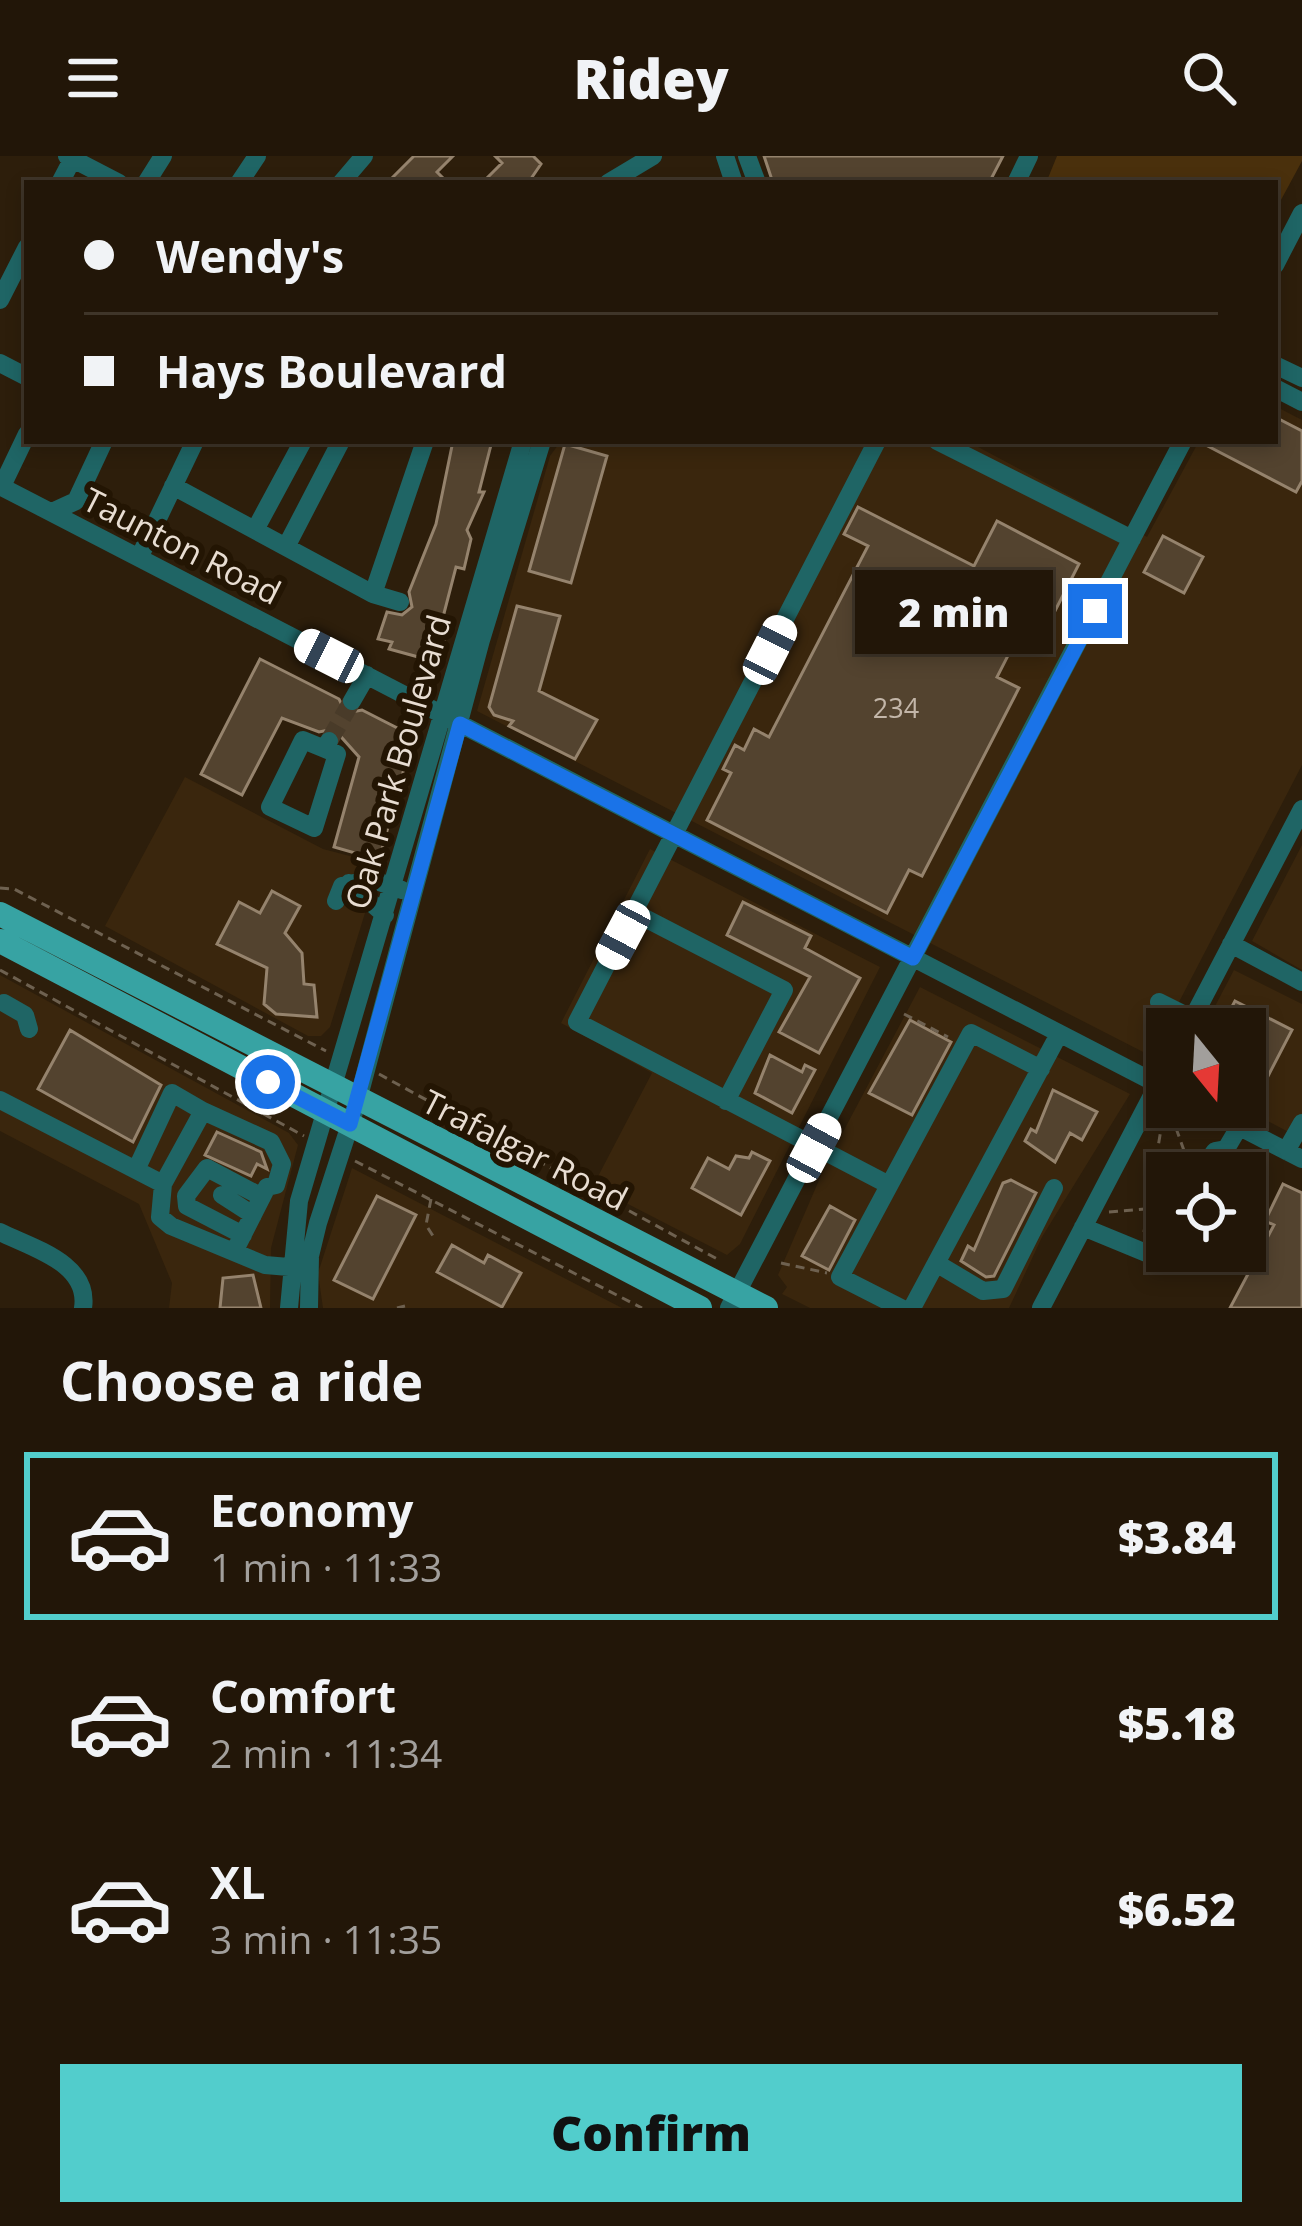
<!DOCTYPE html>
<html lang="en">
<head>
<meta charset="utf-8">
<style>
	:root { --surface:#221608; --page:#2e2316; --text:#f1f3f6; --muted:#a29f9c; --line:#3f3529; --accent:#52cdcc }
	body { margin:0; font-family:"Open Sans",sans-serif; background:var(--page); color:var(--text); height:100vh; display:flex; flex-direction:column; font-size:45px; white-space:nowrap }
	* { box-sizing:border-box; margin:0 }
	p { font-size:39px; color:var(--muted) }
	.icon { flex:none; width:66px; height:66px; fill:none; stroke:currentColor; stroke-width:2; stroke-linecap:round; stroke-linejoin:round }
	.map { position:relative; height:1152px; overflow:hidden }
	.details { display:flex; flex-direction:column; background:var(--surface); flex:1 }
	.details>* { flex:none }
	.banner { position:absolute; left:24px; top:24px; width:1254px; height:264px; border-radius:0px; box-shadow:0 6px 18px #0003,0 0 0 3px var(--line); display:grid; align-content:center; height:264px; padding:0 60px; background:var(--surface) }
	.needle { width:78px; rotate:162deg }
	.controls { position:absolute; left:1146px; top:852px; display:grid; gap:24px }
	.controls a { display:grid; place-items:center; width:120px; height:120px; border-radius:0px; background:var(--surface); box-shadow:0 6px 18px #0003,0 0 0 3px var(--line); font-size:60px }
	.end { position:absolute; width:54px; height:54px; margin:-27px; border:15px solid #1a73e8; background:#fff; box-shadow:0 0 0 6px #fff }
	.from { border-radius:50% }
	.bubble { position:absolute; height:84px; border-radius:0px; background:var(--surface); box-shadow:0 6px 18px #0003,0 0 0 3px var(--line); font-size:39px; font-weight:800; line-height:84px; text-align:center }
	.car { position:absolute; width:36px; height:72px; margin:-36px -18px; border-radius:15px; box-shadow:0 0 9px 3px #0007; background:linear-gradient(#fff 24%,#345 0 40%,#fff 0 76%,#345 0 86%,#fff 0) }
	.banner b { display:flex; align-items:center; gap:42px; height:114px; font-size:45px }
	.banner b+b { border-top:3px solid var(--line) }
	.banner i { width:30px; height:30px; background:var(--text) }
	ul { padding:0; list-style:none }
	li { display:flex; align-items:center; gap:36px; height:168px; margin:0 24px 18px; padding:0 36px; border:6px solid transparent; border-radius:0px }
	li div { flex:1 }
	li b { display:block; font-size:45px }
	li em { font-style:normal; font-weight:800 }
	li.selected { border-color:var(--accent) }
	li>.icon { width:108px; height:108px; stroke-width:1.5 }
	h2 { padding:0 60px; font-size:54px; line-height:144px }
	.button { display:flex; gap:24px; margin-top:auto; padding:24px 60px }
	.button a { flex:1; height:138px; border-radius:0px; background:var(--accent); color:#111; font-size:48px; font-weight:800; line-height:138px; text-align:center }
	header { display:flex; justify-content:space-between; align-items:center; height:156px; padding:0 60px; background:var(--surface); font-size:54px; font-weight:800 }
	.map>svg:first-child { display:block }
</style>
</head>
<body>
<header><svg class="icon" aria-label="menu" viewBox="0 0 24 24"><path d="M4 6h16M4 12h16M4 18h16"/></svg>Ridey<svg class="icon" aria-label="search" viewBox="0 0 24 24"><circle cx="10" cy="10" r="6"/><path d="M15 15l6 6"/></svg></header>
<div class="map">
<svg width="1302" height="1152" viewBox="0 0 1302 1152">
	<rect width="100%" height="100%" fill="#2d1e0b"/>
	<path fill="#3a260d" d="M1275,250L1302,264V609L1151,900L477,555L550,300L561,285H967L1147,381L1199,285H1275Z
		M185,621L323,693L380,708L330,871L321,880H308L105,770Z
		M1302,689V814L1252,785Z
		M650,693L880,811L740,1088L727,1099L593,1030L652,917L561,867Z
		M1234,814L1302,848V983L1241,951L1245,873H1203Z
		M0,819L289,977L298,989L271,1092L270,1152H169L172,1127L139,1048L0,975Z
		M920,831L1130,938L1042,1081L1009,1152H810L782,1138L787,1131L778,1119L826,1008Z
		M352,1012L622,1152H323L318,1117Z"/>
	<path fill="#4a300c" d="M1057,0H1302V5L1275,55V27H1046Z"/>
	<path fill="#53432f" stroke="#95836d" stroke-width="3" d="M414,0H453L437,16L448,27H387Z
		M495,0H533L541,8L528,27H482L502,7Z
		M764,0H1003L989,27H773Z
		M1275,261L1302,275V325L1296,336L1198,285H1275Z
		M453,285H492L479,336H484L467,374L471,383L464,413L456,411L442,465L449,467L440,500L433,505L389,493L392,486L378,483L387,456L402,459L412,451L409,436L436,368Z
		M565,288L607,300L571,427L529,415Z
		M858,351L974,410L997,365L1079,408L1055,455L1036,445L997,521L1019,532L922,720L909,714L887,757L707,664L731,617L723,613L735,589L744,594L754,573L769,581L868,390L844,378Z
		M1163,380L1203,401L1184,437L1144,416Z
		M517,450L560,460L539,535L597,564L575,603L509,570L513,565L494,559L489,551Z
		M260,503L339,543L346,557L362,554L413,580L379,704L334,691L359,601L334,573L319,576L282,562L242,639L201,618Z
		M272,735L300,750L285,777L302,797L304,828L314,829L317,861L276,858L264,848L267,812L217,788L239,746L260,757Z
		M743,746L811,780L805,792L860,822L819,897L779,876L810,821L727,779Z
		M1235,845L1292,874L1254,947L1245,942V873H1220Z
		M910,864L951,886L912,959L869,937Z
		M70,874L161,929L133,986L38,933Z
		M770,899L802,916L805,909L815,914L792,957L755,937Z
		M1053,934L1097,956L1082,984L1070,977L1055,1006L1025,985L1031,973L1036,976Z
		M217,976L261,996L267,1013L257,1008L251,1020L205,999Z
		M752,996L770,1005L741,1059L692,1032L708,1002L729,1013L736,1000L749,1002Z
		M1011,1024L1036,1037L994,1120L986,1121L961,1105L968,1090L974,1094L1003,1027Z
		M1283,1028L1302,1037V1152H1230L1274,1069L1265,1065Z
		M377,1040L416,1059L373,1143L334,1124Z
		M830,1050L855,1064L829,1114L802,1100Z
		M452,1089L484,1107L488,1099L521,1117L502,1151L437,1116Z
		M253,1119L261,1152H220L223,1122Z"/>
	<g fill="none" stroke-linecap="round" stroke-linejoin="round">
		<path stroke="#493b29" stroke-width="18" stroke-dasharray="18 9" stroke-linecap="butt" d="M329,585L352,545"/>
		<path stroke="#6e6150" stroke-width="3" stroke-dasharray="9 6" stroke-linecap="butt" d="M0,732L14,733L326,895
			M0,814L304,980
			M904,858L948,881
			M379,918L719,1104
			M1171,958L1187,1003
			M355,1005L642,1152
			M1151,1038L1167,1037
			M431,1043L426,1069L433,1080
			M1109,1056L1167,1051
			M1144,1076L1164,955
			M781,1107L827,1117
			M397,1152L405,1150"/>
		<path stroke="#1f6565" stroke-width="18" d="M67,0L119,27
			M725,0L734,27
			M747,0L757,27
			M60,27L74,0
			M146,27L163,0
			M239,27L257,0
			M341,27L364,0
			M608,27L653,0
			M1016,27L1029,0
			M1275,109L1302,57
			M0,144L27,91
			M0,207L27,221
			M1275,209L1302,222
			M1275,232L1302,246
			M877,285L577,866L889,1029
			M937,285L1132,383
			M0,330L1167,933
			M2,330L27,278
			M173,330L373,438L425,285
			M52,356L76,345L104,285
			M255,374L303,285
			M286,391L341,285
			M139,402L195,285
			M373,438L400,446
			M352,545L367,519
			M325,593L303,584L270,651L314,672L337,598L325,593L329,585
			M349,727L385,759
			M336,745L342,730L371,723L402,734
			M635,757L784,834L726,945
			M1231,788L1302,826
			M1159,846L1193,863
			M4,847L25,859L29,873
			M1187,873L1302,653
			M0,944L163,1028L160,1061L171,1070L265,1109L289,1111
			M1201,951L1302,1003
			M203,955L271,986L282,1008L276,1029L267,1031L234,1096
			M1286,995L1302,967
			M136,1014L172,937L203,955L163,1028
			M1199,1017L1215,995L1226,993
			M1223,1017L1226,993L1239,971
			M222,1039L253,1059
			M1083,1071L1173,1108L1194,1095
			M0,1076C32,1092 90,1107 83,1152
			M243,1079L187,1050L186,1040L207,1012L262,1041
			M936,1107L983,1135L1003,1133L1054,1032
			M289,1152L299,1045L523,285
			M309,1152L310,1100L318,1067L358,944L481,484L542,285
			M729,1152L1183,285
			M901,1152L840,1121L971,877L1041,913
			M912,1152L1059,878
			M1041,1152L1167,911"/>
		<path stroke="#37a3a3" stroke-width="24" d="M0,758L766,1152
			M0,785L700,1152"/>
	</g>
	<g fill="none" stroke-linecap="round" stroke-linejoin="round">
		<path stroke="#1a73e8" stroke-width="15" d="M268,926L350,968L460,568L913,802L1095,455"/>
	</g>
	<g text-anchor="middle" stroke-width="12" stroke-linejoin="round" paint-order="stroke">
		<g font-size="27" fill="#c3b6a9">
			<text x="896" y="562">234</text>
		</g>
		<g font-size="33" fill="#e8ddd2" stroke="#231503">
			<text transform="translate(182 390) rotate(27)" y="12">Taunton Road</text>
			<text transform="translate(398 606) rotate(-74)" y="12">Oak Park Boulevard</text>
			<text transform="translate(525 994) rotate(27)" y="12">Trafalgar Road</text>
		</g>
	</g>
</svg>
<div class="controls">
<a><svg class="needle" viewBox="-14 -14 28 28"><path d="M0-13l5 13h-10z" fill="#e53935"/><path d="M0 13l5-13h-10z" fill="#a29f9c"/></svg></a>
<a><svg class="icon" aria-label="locate" viewBox="0 0 24 24"><circle cx="12" cy="12" r="6"/><path d="M12 2v4M12 18v4M2 12h4M18 12h4"/></svg></a>
</div>
<i class="end from" style="left:268px;top:926px"></i>
<i class="end" style="left:1095px;top:455px"></i>
<div class="bubble" style="left:855px;top:414px;width:198px">2 min</div>
<i class="car" style="left:770px;top:494px;rotate:27deg"></i>
<i class="car" style="left:329px;top:500px;rotate:297deg"></i>
<i class="car" style="left:623px;top:779px;rotate:208deg"></i>
<i class="car" style="left:814px;top:992px;rotate:28deg"></i>
<div class="banner">
<b><i class="from"></i>Wendy's</b>
<b><i></i>Hays Boulevard</b>
</div>
</div>
<section class="details">
<h2>Choose a ride</h2>
<ul>
<li class="selected"><svg class="icon" aria-label="car" viewBox="0 0 24 24"><path d="M5 17H2v-5l4-1 3-4h7l3 4 3 1v5h-3M9 17h6M6 11h13"/><circle cx="7" cy="17" r="2"/><circle cx="17" cy="17" r="2"/></svg><div><b>Economy</b><p>1 min · 11:33</p></div><em>$3.84</em></li>
<li><svg class="icon" aria-label="car" viewBox="0 0 24 24"><path d="M5 17H2v-5l4-1 3-4h7l3 4 3 1v5h-3M9 17h6M6 11h13"/><circle cx="7" cy="17" r="2"/><circle cx="17" cy="17" r="2"/></svg><div><b>Comfort</b><p>2 min · 11:34</p></div><em>$5.18</em></li>
<li><svg class="icon" aria-label="car" viewBox="0 0 24 24"><path d="M5 17H2v-5l4-1 3-4h7l3 4 3 1v5h-3M9 17h6M6 11h13"/><circle cx="7" cy="17" r="2"/><circle cx="17" cy="17" r="2"/></svg><div><b>XL</b><p>3 min · 11:35</p></div><em>$6.52</em></li>
</ul>
<div class="button"><a>Confirm</a></div>
</section>
</body>
</html>
